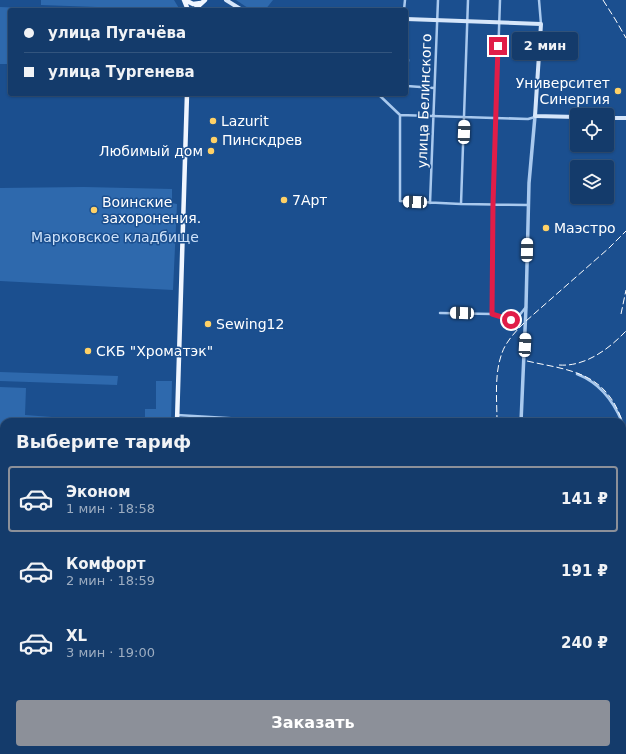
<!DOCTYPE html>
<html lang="ru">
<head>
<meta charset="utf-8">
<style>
	:root { --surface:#143b6b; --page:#1d4271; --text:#f1f3f6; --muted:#9dadc1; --line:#33557e; --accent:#8c9099 }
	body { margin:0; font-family:"DejaVu Sans",sans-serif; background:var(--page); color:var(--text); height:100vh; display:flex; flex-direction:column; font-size:15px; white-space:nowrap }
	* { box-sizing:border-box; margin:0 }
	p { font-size:13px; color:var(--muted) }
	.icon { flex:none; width:22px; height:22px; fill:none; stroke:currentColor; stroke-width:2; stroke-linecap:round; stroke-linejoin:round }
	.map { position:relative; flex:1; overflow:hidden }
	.sheet { position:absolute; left:0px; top:418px; width:626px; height:336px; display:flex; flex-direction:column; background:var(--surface); border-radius:12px 12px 0 0; box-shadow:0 1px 3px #0004,0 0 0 1px var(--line) }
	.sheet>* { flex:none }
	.banner { position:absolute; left:8px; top:8px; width:400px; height:88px; border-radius:4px; box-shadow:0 1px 3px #0004,0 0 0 1px var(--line); display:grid; align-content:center; height:88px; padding:0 16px; background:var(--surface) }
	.buttons { position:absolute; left:570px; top:108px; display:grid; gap:8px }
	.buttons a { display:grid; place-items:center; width:44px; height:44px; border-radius:4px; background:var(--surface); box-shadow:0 1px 3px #0004,0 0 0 1px var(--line); font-size:20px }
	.end { position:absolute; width:18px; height:18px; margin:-9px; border:5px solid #e11d48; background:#fff; box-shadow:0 0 0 2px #fff }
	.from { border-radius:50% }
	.bubble { position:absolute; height:28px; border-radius:4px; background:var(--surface); box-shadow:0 1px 3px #0004,0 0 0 1px var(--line); font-size:13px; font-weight:700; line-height:28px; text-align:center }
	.car { position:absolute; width:12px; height:24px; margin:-12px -6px; border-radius:5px; box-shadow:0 0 3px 1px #0007; background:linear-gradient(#fff 24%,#345 0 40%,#fff 0 76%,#345 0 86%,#fff 0) }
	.banner b { display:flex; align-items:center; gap:14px; height:38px; font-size:15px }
	.banner b+b { border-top:1px solid var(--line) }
	.banner i { width:10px; height:10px; background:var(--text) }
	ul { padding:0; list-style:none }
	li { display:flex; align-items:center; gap:12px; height:66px; margin:0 8px 6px; padding:0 8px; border:2px solid transparent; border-radius:4px }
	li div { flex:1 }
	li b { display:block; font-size:15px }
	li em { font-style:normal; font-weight:700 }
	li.active { border-color:var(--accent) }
	li>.icon { width:36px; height:36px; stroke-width:1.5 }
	h2 { padding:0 16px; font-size:18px; line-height:48px }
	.action { display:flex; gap:8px; margin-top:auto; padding:8px 16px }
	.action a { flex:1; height:46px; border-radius:4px; background:var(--accent); color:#fff; font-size:16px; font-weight:700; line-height:46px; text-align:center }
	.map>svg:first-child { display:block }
</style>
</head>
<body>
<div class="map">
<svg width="626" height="754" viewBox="0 0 626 754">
	<rect width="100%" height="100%" fill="#1b4f8f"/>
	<path fill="#2e69ad" d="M41,0H174L180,10L41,5Z
		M236,0H273L265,10H251Z
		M0,7L52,9V10H10V64H0Z
		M84,187L172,189V203L177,204L173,290L0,281V188Z
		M0,372L118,376L117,385L0,381Z
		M156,381H172L171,422H145V409H156Z
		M0,387L26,388L25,415L52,417L51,422H4V451H0Z
		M402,750H442L444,754H398Z"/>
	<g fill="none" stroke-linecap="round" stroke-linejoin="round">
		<path stroke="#a9c9ee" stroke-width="2.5" d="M539,0L541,24
			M404,10L405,0
			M406,50L408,60L406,78
			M406,85L407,86L434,88
			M378,94L400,115
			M400,115V201L461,204L528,205
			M400,115L528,119L535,117
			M430,203L438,0
			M461,204L468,0
			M440,313L492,314L513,320L518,317L526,307
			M492,314L493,204L500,0
			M577,374C600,383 613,400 622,422
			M177,415L292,422
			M622,423L626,432
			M622,468L626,449
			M622,558L626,555
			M622,566L626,577
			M444,750L446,754
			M482,750L484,754
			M617,750L619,754
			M184,754L197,750
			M397,754L400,750"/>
		<path stroke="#a9c9ee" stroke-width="3.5" d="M521,422L526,307L529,183L535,116"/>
		<path stroke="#d6e6fa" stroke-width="4" d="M226,0L242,10
			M406,19L541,24L535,116L577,117
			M607,118H626"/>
		<path stroke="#f0f6ff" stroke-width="4.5" d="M184,0L188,10
			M185,0L193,4L201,3
			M194,10L205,0
			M177,422L187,94
			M622,668L626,666
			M269,750L271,754
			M468,754L475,750"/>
		<path stroke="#fff" stroke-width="1" stroke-dasharray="7 3" stroke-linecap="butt" d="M603,0L615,19L626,38
			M621,314L626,290
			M527,361C557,368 591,370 610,397C617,406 620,416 624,425
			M559,365C585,367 609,349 626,331
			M497,422C497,400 494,374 502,353C506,341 517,330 526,321L609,248L626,231
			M622,476L626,462
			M622,501L626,480
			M213,754L223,750
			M249,754L252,750"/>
	</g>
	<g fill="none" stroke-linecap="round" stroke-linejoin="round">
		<path stroke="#e11d48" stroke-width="5" d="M498,46L493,204L492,314L511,320"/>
	</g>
	<g fill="#ffd166" stroke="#1b4f8f" stroke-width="1.5">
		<circle cx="618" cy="91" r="4"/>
		<circle cx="213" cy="121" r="4"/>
		<circle cx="214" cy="140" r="4"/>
		<circle cx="211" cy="151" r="4"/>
		<circle cx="284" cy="200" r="4"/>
		<circle cx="94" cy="210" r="4"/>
		<circle cx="546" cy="228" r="4"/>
		<circle cx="208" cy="324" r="4"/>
		<circle cx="88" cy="351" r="4"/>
	</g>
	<g text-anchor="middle" stroke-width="3" stroke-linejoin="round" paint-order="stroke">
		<g font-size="14" fill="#fff" stroke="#1b4f8f" text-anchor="start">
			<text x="610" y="88" text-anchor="end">Университет<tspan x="610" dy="16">Синергия</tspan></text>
			<text x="221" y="126">Lazurit</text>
			<text x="222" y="145">Пинскдрев</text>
			<text x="203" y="156" text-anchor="end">Любимый дом</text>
			<text x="292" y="205">7Арт</text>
			<text x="102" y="207">Воинские<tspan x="102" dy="16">захоронения.</tspan></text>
			<text x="554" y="233">Маэстро</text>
			<text x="216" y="329">Sewing12</text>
			<text x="96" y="356">СКБ "Хроматэк"</text>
		</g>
		<g font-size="14" fill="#fff" stroke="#1b4f8f">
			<text transform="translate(424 101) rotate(-88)" y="5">улица Белинского</text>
		</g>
		<g font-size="14" fill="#cfe3fa" stroke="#1b4f8f">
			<text x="115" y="242">Марковское кладбище</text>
		</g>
	</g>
</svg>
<div class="buttons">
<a><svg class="icon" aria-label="locate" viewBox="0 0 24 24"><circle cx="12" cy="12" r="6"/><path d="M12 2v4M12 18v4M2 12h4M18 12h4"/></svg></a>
<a><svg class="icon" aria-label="layers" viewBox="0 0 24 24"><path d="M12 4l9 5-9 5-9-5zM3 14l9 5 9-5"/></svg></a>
</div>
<i class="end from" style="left:511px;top:320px"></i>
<i class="end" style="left:498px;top:46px"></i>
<div class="bubble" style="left:512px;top:32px;width:66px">2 мин</div>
<i class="car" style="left:464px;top:132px;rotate:2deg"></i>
<i class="car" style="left:415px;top:202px;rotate:273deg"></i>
<i class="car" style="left:527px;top:250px;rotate:1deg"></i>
<i class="car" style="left:462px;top:313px;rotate:272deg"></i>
<i class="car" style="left:525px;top:345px;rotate:3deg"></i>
<div class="banner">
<b><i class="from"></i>улица Пугачёва</b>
<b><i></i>улица Тургенева</b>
</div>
<section class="sheet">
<h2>Выберите тариф</h2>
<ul>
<li class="active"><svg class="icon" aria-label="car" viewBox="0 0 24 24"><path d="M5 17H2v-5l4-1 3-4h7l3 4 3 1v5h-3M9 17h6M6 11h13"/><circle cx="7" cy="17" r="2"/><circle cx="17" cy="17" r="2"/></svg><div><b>Эконом</b><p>1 мин · 18:58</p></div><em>141 ₽</em></li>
<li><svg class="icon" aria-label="car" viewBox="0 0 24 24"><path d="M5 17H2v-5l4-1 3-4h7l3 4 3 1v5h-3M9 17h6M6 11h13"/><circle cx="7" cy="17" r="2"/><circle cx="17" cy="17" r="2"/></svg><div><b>Комфорт</b><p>2 мин · 18:59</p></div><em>191 ₽</em></li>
<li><svg class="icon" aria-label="car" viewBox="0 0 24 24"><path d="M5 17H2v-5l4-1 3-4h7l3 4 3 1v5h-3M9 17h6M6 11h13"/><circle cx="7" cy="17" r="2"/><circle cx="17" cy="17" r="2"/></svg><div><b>XL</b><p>3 мин · 19:00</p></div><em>240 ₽</em></li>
</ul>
<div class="action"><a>Заказать</a></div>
</section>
</div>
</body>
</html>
